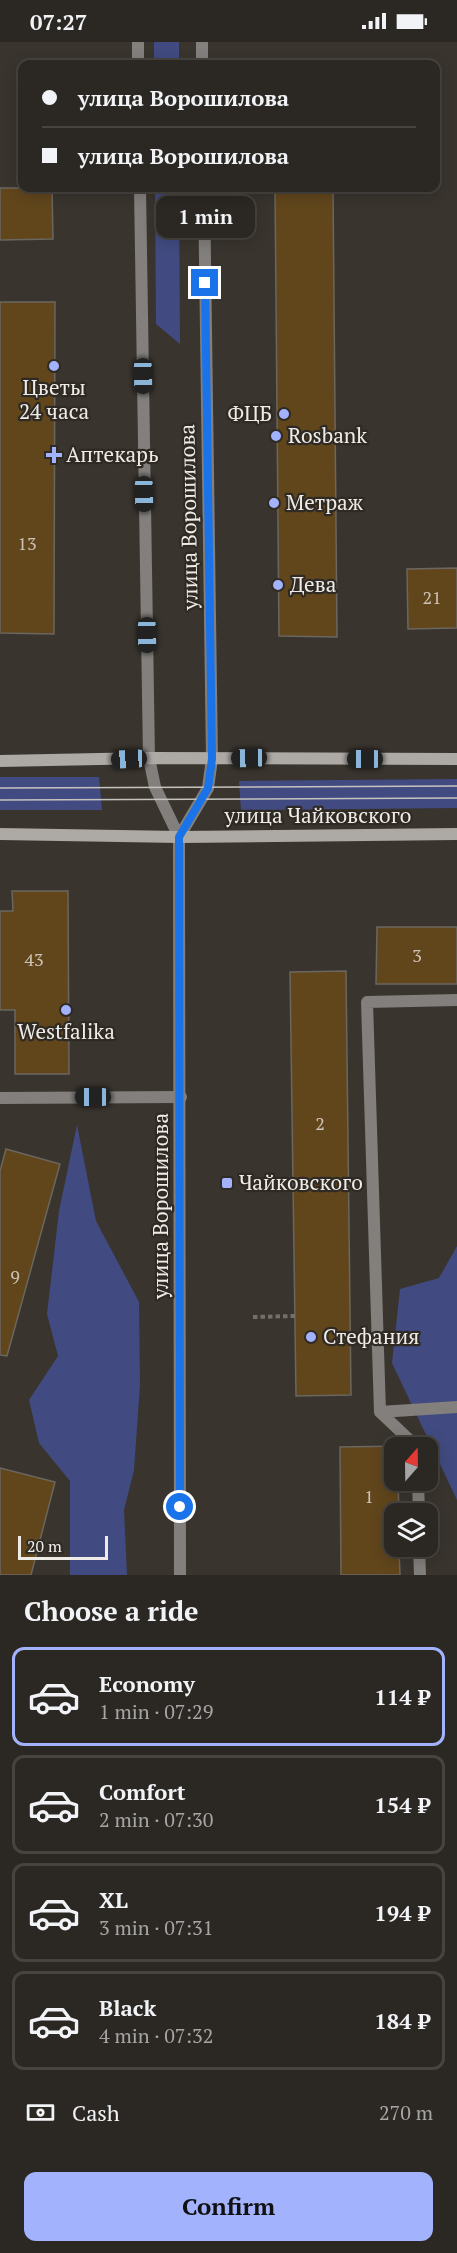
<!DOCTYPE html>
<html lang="en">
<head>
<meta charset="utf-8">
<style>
	:root { --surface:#2b2722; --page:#332f2a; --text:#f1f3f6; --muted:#a6a5a5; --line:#474440; --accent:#a2b2fd }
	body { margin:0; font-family:"PT Serif",serif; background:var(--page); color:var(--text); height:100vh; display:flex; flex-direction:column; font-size:22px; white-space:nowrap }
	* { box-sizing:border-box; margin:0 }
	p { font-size:20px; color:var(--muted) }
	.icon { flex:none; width:33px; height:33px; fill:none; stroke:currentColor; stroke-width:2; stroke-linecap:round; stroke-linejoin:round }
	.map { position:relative; height:1533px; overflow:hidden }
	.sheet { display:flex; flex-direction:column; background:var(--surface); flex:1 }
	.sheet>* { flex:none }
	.banner { position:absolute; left:18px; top:18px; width:422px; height:132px; border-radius:12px; box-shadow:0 3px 15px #0003,0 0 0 2px var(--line); display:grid; align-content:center; height:132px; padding:0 24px; background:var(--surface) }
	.needle { width:39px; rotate:20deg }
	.tools { position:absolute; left:384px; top:1395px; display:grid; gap:12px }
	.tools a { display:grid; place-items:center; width:54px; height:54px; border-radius:12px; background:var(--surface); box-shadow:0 3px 15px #0003,0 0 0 2px var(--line); font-size:30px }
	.scale { position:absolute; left:18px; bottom:15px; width:90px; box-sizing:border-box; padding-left:6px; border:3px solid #efece8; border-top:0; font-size:16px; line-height:21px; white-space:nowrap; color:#efece8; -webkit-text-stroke:4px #2f2a24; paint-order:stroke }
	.end { position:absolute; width:27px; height:27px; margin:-14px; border:8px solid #1a73e8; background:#fff; box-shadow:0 0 0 3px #fff }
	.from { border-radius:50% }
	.bubble { position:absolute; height:42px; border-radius:12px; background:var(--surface); box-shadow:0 3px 15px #0003,0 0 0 2px var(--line); font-size:20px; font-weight:800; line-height:42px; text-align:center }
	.car { position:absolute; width:18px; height:36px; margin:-18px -9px; border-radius:8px; box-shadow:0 0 4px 2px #0007; background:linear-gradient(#222 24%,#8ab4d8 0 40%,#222 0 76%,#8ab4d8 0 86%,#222 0) }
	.banner b { display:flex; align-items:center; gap:21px; height:57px; font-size:22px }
	.banner b+b { border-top:2px solid var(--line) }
	.banner i { width:15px; height:15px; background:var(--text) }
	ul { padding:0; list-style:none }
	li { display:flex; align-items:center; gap:18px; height:99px; margin:0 12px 9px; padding:0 12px; border:3px solid var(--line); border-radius:12px }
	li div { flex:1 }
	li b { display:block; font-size:22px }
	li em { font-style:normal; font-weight:800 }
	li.on { border-color:var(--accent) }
	li>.icon { width:54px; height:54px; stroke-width:1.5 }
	h2 { padding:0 24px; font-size:27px; line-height:72px }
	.pay { display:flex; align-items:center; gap:15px; height:66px; padding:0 24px; font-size:22px }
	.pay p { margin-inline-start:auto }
	.primary-button { display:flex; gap:12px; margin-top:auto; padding:12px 24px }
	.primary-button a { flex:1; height:69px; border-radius:12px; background:var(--accent); color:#111; font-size:24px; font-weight:800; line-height:69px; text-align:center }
	.status { display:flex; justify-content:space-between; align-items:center; height:42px; padding:0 30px; background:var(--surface); direction:ltr }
	.status svg { height:16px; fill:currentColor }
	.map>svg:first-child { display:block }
</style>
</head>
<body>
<div class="status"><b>07:27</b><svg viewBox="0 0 49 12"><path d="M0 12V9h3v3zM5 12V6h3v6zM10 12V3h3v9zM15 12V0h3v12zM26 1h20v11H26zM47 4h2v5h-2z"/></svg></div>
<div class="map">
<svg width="457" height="1533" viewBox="0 0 457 1533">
	<rect width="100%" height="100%" fill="#39342e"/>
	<path fill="#414b81" d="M154,0H179V22H154Z
		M155,146H179L180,302L156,282Z
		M0,735H99L102,768H0Z
		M457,737V766L241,768L239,739Z
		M77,1083L96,1179L139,1260L140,1343L134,1428L124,1468L127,1533H70V1439L39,1401L29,1358L58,1314L47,1272L59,1169Z
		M457,1204V1458L392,1321L400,1247L439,1236Z"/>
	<path fill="#61461c" stroke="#6b665f" stroke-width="1.5" d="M0,146H52L53,197L0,198Z
		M275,146H333L337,595L279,594Z
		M0,260H55L54,592L0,591Z
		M457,526V586L408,587L407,527Z
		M12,849H68L69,1032H15V968H0V869H13Z
		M377,885H457V942H376Z
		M346,929L351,1353L296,1354L290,930Z
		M6,1107L60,1122L7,1314L0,1313V1129Z
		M397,1404L394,1406V1438H398L399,1472H394V1504H399L400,1533H341L340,1405Z
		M0,1426L55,1440L31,1533H0Z"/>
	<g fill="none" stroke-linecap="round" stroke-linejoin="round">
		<path stroke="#736f69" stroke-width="4" stroke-dasharray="4.5 3" stroke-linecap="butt" d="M253,1275L295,1274"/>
		<path stroke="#827f7c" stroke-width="12" d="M0,1056L181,1055
			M380,1370L457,1365
			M418,1406L380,1370L367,960L457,958
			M418,1438L419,1472
			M419,1504L420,1533"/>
		<path stroke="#827f7c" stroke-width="12" d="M138,0V22
			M202,0V22
			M140,146L149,716L155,745L179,795L180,1533
			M179,795L208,746L212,717L204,146"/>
		<path stroke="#ada9a4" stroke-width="12" d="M0,719L149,716L457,717
			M0,792L179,795L457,792"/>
		<path stroke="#c6c3be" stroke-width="1.5" d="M0,746L457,744
			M0,758L457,756"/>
	</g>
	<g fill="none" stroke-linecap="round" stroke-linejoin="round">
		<path stroke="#1a73e8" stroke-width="8" d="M180,1465L179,795L208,746L212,717L205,241"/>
	</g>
	<g fill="#a2b2fd" stroke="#2f2a24" stroke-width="2">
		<circle cx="54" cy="324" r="6"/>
		<circle cx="284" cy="372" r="6"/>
		<circle cx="276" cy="394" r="6"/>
		<path d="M51 404h6v6h6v6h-6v6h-6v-6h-6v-6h6z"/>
		<circle cx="274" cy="461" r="6"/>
		<circle cx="278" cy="543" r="6"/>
		<circle cx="66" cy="968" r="6"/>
		<rect x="221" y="1135" width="12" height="12" rx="3"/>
		<circle cx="311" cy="1295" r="6"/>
	</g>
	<g text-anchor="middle" stroke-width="4.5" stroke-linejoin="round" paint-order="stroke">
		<g font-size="18" fill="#ccc2b5">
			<text x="27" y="508">13</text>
			<text x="432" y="562">21</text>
			<text x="417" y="920">3</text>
			<text x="34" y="924">43</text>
			<text x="320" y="1088">2</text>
			<text x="15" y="1241">9</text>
			<text x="369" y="1461">1</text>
		</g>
		<g font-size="21" fill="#efece8" stroke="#2f2a24" text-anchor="start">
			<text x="54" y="353" text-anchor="middle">Цветы<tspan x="54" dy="24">24 часа</tspan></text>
			<text x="272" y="379" text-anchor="end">ФЦБ</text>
			<text x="288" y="401">Rosbank</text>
			<text x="66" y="420">Аптекарь</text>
			<text x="286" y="468">Метраж</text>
			<text x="290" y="550">Дева</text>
			<text x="66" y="997" text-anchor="middle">Westfalika</text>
			<text x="239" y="1148">Чайковского</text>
			<text x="323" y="1302">Стефания</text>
		</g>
		<g font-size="21" fill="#efece8" stroke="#2f2a24">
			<text transform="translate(189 475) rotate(-91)" y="7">улица Ворошилова</text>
			<text x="318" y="781">улица Чайковского</text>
			<text transform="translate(161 1164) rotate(-90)" y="7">улица Ворошилова</text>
		</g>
	</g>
</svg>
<div class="tools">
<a><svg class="needle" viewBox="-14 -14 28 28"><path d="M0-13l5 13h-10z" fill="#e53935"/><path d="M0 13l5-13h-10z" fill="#a6a5a5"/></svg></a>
<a><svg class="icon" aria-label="layers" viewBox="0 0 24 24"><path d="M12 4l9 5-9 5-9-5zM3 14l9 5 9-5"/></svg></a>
</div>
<div class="scale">20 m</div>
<i class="end from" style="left:180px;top:1465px"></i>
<i class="end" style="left:205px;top:241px"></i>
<div class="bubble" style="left:156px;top:154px;width:99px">1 min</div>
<i class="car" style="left:143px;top:334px;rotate:179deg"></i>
<i class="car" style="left:144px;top:452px;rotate:179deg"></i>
<i class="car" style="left:147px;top:593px;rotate:179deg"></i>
<i class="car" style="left:249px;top:716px;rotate:269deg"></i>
<i class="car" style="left:129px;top:717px;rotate:267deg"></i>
<i class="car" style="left:365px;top:717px;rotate:270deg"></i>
<i class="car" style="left:93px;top:1055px;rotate:270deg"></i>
<div class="banner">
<b><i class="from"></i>улица Ворошилова</b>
<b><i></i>улица Ворошилова</b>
</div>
</div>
<section class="sheet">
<h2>Choose a ride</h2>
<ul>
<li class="on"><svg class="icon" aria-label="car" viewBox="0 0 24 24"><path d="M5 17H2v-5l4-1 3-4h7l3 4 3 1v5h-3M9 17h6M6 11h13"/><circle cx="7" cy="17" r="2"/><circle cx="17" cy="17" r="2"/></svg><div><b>Economy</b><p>1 min · 07:29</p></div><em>114 ₽</em></li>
<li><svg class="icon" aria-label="car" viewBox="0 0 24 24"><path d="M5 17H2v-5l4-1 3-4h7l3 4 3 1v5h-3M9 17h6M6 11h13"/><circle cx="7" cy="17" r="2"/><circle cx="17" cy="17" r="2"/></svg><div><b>Comfort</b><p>2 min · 07:30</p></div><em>154 ₽</em></li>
<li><svg class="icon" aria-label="car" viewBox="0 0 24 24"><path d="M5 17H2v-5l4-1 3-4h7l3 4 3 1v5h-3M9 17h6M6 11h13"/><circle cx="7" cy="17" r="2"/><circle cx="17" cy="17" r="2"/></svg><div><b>XL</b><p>3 min · 07:31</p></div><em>194 ₽</em></li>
<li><svg class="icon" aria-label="car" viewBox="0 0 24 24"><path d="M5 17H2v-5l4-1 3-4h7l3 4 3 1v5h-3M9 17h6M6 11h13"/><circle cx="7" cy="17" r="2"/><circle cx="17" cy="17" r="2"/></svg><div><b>Black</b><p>4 min · 07:32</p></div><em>184 ₽</em></li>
</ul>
<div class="pay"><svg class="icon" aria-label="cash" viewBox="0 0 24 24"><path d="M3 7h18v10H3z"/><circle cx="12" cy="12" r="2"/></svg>Cash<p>270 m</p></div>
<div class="primary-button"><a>Confirm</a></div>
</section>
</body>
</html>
